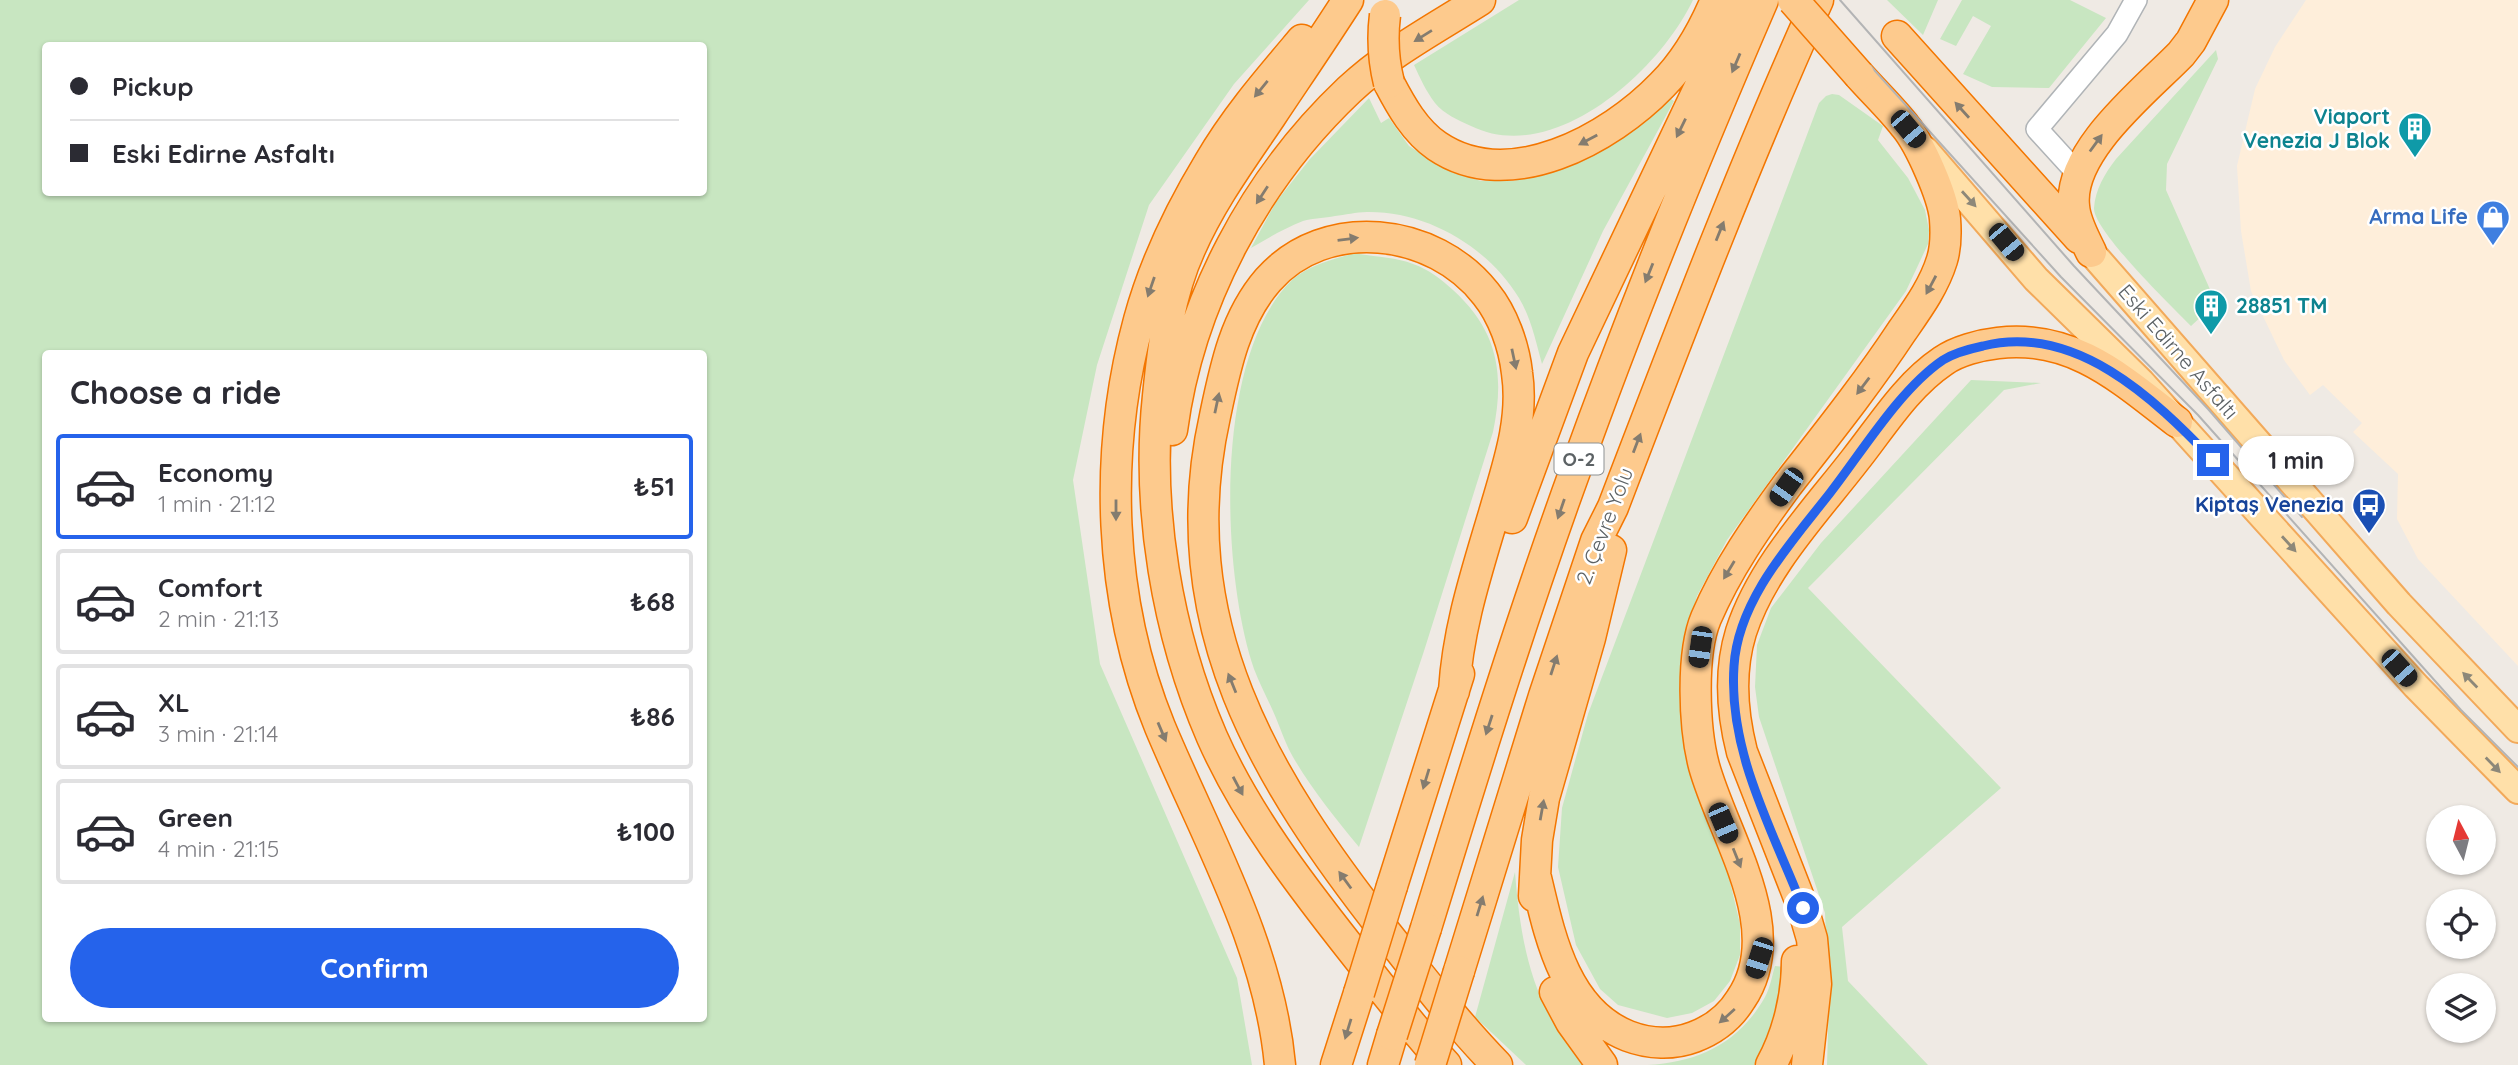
<!DOCTYPE html>
<html lang="en">
<head>
<meta charset="utf-8">
<style>
	:root { --surface:#fff; --page:#f7f7f7; --text:#2b2b33; --muted:#7c7c81; --line:#e1e1e2; --accent:#2563eb }
	body { margin:0; font-family:Quicksand,sans-serif; background:var(--page); color:var(--text); height:100vh; display:flex; flex-direction:column; font-size:26px; white-space:nowrap }
	* { box-sizing:border-box; margin:0 }
	p { font-size:23px; color:var(--muted) }
	.icon { flex:none; width:38px; height:38px; fill:none; stroke:currentColor; stroke-width:2; stroke-linecap:round; stroke-linejoin:round }
	.map { position:relative; flex:1; overflow:hidden }
	.sheet { position:absolute; left:42px; top:350px; width:665px; height:672px; display:flex; flex-direction:column; background:var(--surface); border-radius:7px; box-shadow:0 2px 5px #0004 }
	.sheet>* { flex:none }
	.banner { position:absolute; left:42px; top:42px; width:665px; height:154px; border-radius:7px; box-shadow:0 2px 5px #0004; display:grid; align-content:center; height:154px; padding:0 28px; background:var(--surface) }
	.needle { width:46px; rotate:353deg }
	.tools { position:absolute; left:2426px; top:805px; display:grid; gap:14px }
	.tools a { display:grid; place-items:center; width:70px; height:70px; border-radius:50%; background:var(--surface); box-shadow:0 2px 5px #0004; font-size:35px }
	.end { position:absolute; width:32px; height:32px; margin:-16px; border:9px solid #2563eb; background:#fff; box-shadow:0 0 0 4px #fff }
	.from { border-radius:50% }
	.bubble { position:absolute; height:49px; border-radius:24px; background:var(--surface); box-shadow:0 2px 5px #0004; font-size:23px; font-weight:700; line-height:49px; text-align:center }
	.car { position:absolute; width:21px; height:42px; margin:-21px -10px; border-radius:9px; box-shadow:0 0 5px 2px #0007; background:linear-gradient(#222 24%,#8ab4d8 0 40%,#222 0 76%,#8ab4d8 0 86%,#222 0) }
	.banner b { display:flex; align-items:center; gap:24px; height:66px; font-size:26px }
	.banner b+b { border-top:2px solid var(--line) }
	.banner i { width:18px; height:18px; background:var(--text) }
	ul { padding:0; list-style:none }
	li { display:flex; align-items:center; gap:21px; height:105px; margin:0 14px 10px; padding:0 14px; border:4px solid var(--line); border-radius:7px }
	li div { flex:1 }
	li b { display:block; font-size:26px }
	li em { font-style:normal; font-weight:700 }
	li.active { border-color:var(--accent) }
	li>.icon { width:63px; height:63px; stroke-width:1.5 }
	h2 { padding:0 28px; font-size:32px; line-height:84px }
	.cta { display:flex; gap:14px; margin-top:auto; padding:14px 28px }
	.cta a { flex:1; height:80px; border-radius:42px; background:var(--accent); color:#fff; font-size:28px; font-weight:700; line-height:80px; text-align:center }
	.map>svg:first-child { display:block }
</style>
</head>
<body>
<div class="map">
<svg width="2518" height="1065" viewBox="0 0 2518 1065">
	<rect width="100%" height="100%" fill="#efeae4"/>
	<path fill="#feeeda" d="M2306,0H2518V666L2418,559L2397,519L2398,474L2353,432L2362,423L2323,385L2310,395L2284,360L2251,291L2241,231L2237,166L2255,89L2275,47Z"/>
	<path fill="#c8e6c1" fill-rule="evenodd" d="M0,0H1309L1234,84L1149,205L1097,365L1073,480L1100,664L1237,978L1252,1065H0ZM46,46H704V192H46ZM46,354H704V1018H46Z
		M1519,0H1693C1660,70 1554,167 1471,126C1458,120 1444,114 1435,103C1426,91 1420,78 1414,65Z
		M1887,0H1938L1923,35Z
		M1962,0H2070L2106,18L2049,88L1992,87L1963,74L1991,26L1973,16L1956,46L1940,39Z
		M2216,50L2218,59L2167,164L2166,190L2216,303L2191,326C2173,308 2093,230 2094,208C2095,190 2105,173 2116,159Z
		M1832,94L1839,95L1883,126L1878,140L1908,178L1925,210L1929,230L1928,244L1906,291L1727,540L1697,596L1687,631L1681,669L1683,726L1726,865L1740,924V955L1730,981L1714,1001L1692,1013L1667,1018L1618,1005L1600,989L1576,945L1558,867L1562,808L1588,714L1819,103L1826,96Z
		M1667,96L1674,101L1603,231L1542,364C1536,342 1531,318 1519,298C1488,247 1427,211 1367,212C1356,212 1345,215 1335,216C1325,218 1313,218 1303,221C1285,228 1268,238 1251,248L1276,202L1310,159L1369,98L1381,123L1389,118L1409,146L1451,172L1481,181H1513L1550,171Z
		M1355,253C1373,257 1396,257 1413,264C1428,269 1441,279 1453,290C1498,331 1505,374 1493,432L1424,651L1359,847C1335,818 1311,788 1293,757C1286,745 1281,730 1276,718C1269,701 1260,685 1254,669C1221,572 1213,356 1292,280C1309,265 1334,259 1355,253Z
		M1971,380L2041,383L2004,390L1808,588L2001,788L1842,927L1848,981L1928,1065H1827L1829,999L1825,913L1759,717L1755,687L1757,645L1771,608L1821,543Z
		M1515,872C1519,923 1526,972 1550,1017C1560,1034 1574,1050 1586,1065H1526L1475,1017Z
		M1775,966L1784,967C1779,1002 1771,1034 1754,1065H1648C1699,1062 1739,1043 1765,997C1770,988 1772,976 1775,966Z"/>
	<g fill="none" stroke-linecap="round" stroke-linejoin="round">
		<g stroke="#b0b4b7" stroke-width="24">
			<path id="minor" d="M2079,175L2037,129L2117,34L2136,0"/>
		</g>
		<g stroke="#f2a95a" stroke-width="30">
			<path id="major" d="M1925,150L2036,279L2141,382L2416,686L2518,790
				M2091,252L2399,604L2518,729"/>
		</g>
		<g stroke="#f37600" stroke-width="33">
			<path id="highway" d="M1348,0C1323,39 1297,77 1271,116C1242,159 1211,201 1190,249C1169,295 1163,346 1158,396C1146,509 1167,633 1212,737C1246,814 1299,883 1351,949C1382,988 1412,1028 1446,1065
				M1897,36L2079,238
				M1389,83C1401,106 1415,131 1437,146C1509,195 1610,139 1662,85C1686,61 1703,31 1716,0
				M2091,252C2084,237 2075,222 2074,206C2068,151 2146,90 2181,54L2191,41L2213,0
				M1172,430C1189,302 1255,179 1349,90C1387,54 1436,28 1480,0
				M1512,518L1573,353L1741,0
				M1454,691C1458,627 1477,571 1495,510C1508,465 1524,420 1517,373C1514,346 1503,315 1486,294C1434,227 1325,215 1268,280C1235,318 1225,368 1215,416C1169,622 1265,779 1387,934C1423,979 1457,1024 1497,1065
				M1536,878C1550,937 1565,1011 1628,1036C1649,1044 1673,1045 1694,1037C1715,1029 1730,1017 1741,999C1788,929 1724,838 1704,766C1694,728 1691,654 1706,618C1727,569 1757,526 1788,484C1827,434 1867,384 1902,331C1918,308 1934,286 1942,260C1946,247 1946,232 1945,219C1943,196 1920,144 1905,126C1891,108 1874,92 1859,75
				M1392,886L1459,674
				M1534,896L1537,840L1544,798L1590,638L1611,550
				M1426,928C1473,775 1520,622 1575,471C1632,312 1696,155 1763,0
				M1459,971L1544,696L1596,541L1613,507C1678,337 1743,166 1818,0
				M1555,992L1571,1022L1602,1065
				M1280,1065C1269,945 1206,837 1160,727C1108,600 1103,452 1139,320C1154,265 1180,211 1209,163C1235,118 1269,79 1302,40
				M1336,1065L1359,993
				M1383,1065L1392,1035
				M1771,1065C1788,1034 1797,996 1797,961
				M1807,1065L1816,984L1812,939L1803,908L1742,752C1732,713 1729,671 1741,632C1762,567 1814,513 1855,460C1882,426 1906,386 1943,361C1957,351 1980,345 1998,343C2073,334 2121,379 2177,422"/>
		</g>
		<use href="#minor" stroke="#fff" stroke-width="21"/>
		<use href="#major" stroke="#ffe0a9" stroke-width="26"/>
		<use href="#highway" stroke="#fdca8d" stroke-width="30"/>
		<path stroke="#b3b4b5" stroke-width="2" d="M1811,0L2061,277L2198,415L2461,710L2518,767
			M1840,0L2074,266L2208,409L2302,517"/>
		<g stroke="#f37600" stroke-width="33" stroke-linecap="butt">
			<path id="highway-bridge" d="M1793,0L1859,75
				M1385,15C1382,39 1383,59 1389,83
				M1359,993L1392,886
				M1392,1035L1426,928
				M1430,1065L1459,971"/>
		</g>
		<use href="#highway-bridge" stroke="#fdca8d" stroke-width="30"/>
	</g>
	<defs><path id="oneway-solid" d="M-6-.8H1V-3.2L6.5 0L1 3.2V.8H-6Z" transform="scale(1.75)"/></defs>
	<g fill="#847c6f">
		<use href="#oneway-solid" transform="translate(1423 36) rotate(148)"/>
		<use href="#oneway-solid" transform="translate(1736 63) rotate(113)"/>
		<use href="#oneway-solid" transform="translate(1261 89) rotate(129)"/>
		<use href="#oneway-solid" transform="translate(1962 110) rotate(-132)"/>
		<use href="#oneway-solid" transform="translate(1681 128) rotate(116)"/>
		<use href="#oneway-solid" transform="translate(1588 140) rotate(152)"/>
		<use href="#oneway-solid" transform="translate(2096 143) rotate(-54)"/>
		<use href="#oneway-solid" transform="translate(1262 195) rotate(123)"/>
		<use href="#oneway-solid" transform="translate(1720 231) rotate(-68)"/>
		<use href="#oneway-solid" transform="translate(1348 239) rotate(-7)"/>
		<use href="#oneway-solid" transform="translate(1649 273) rotate(112)"/>
		<use href="#oneway-solid" transform="translate(1931 285) rotate(118)"/>
		<use href="#oneway-solid" transform="translate(1151 287) rotate(109)"/>
		<use href="#oneway-solid" transform="translate(1514 359) rotate(78)"/>
		<use href="#oneway-solid" transform="translate(1863 386) rotate(127)"/>
		<use href="#oneway-solid" transform="translate(1217 403) rotate(-78)"/>
		<use href="#oneway-solid" transform="translate(1637 443) rotate(-69)"/>
		<use href="#oneway-solid" transform="translate(1561 509) rotate(109)"/>
		<use href="#oneway-solid" transform="translate(1116 510) rotate(90)"/>
		<use href="#oneway-solid" transform="translate(1729 570) rotate(121)"/>
		<use href="#oneway-solid" transform="translate(1554 665) rotate(-72)"/>
		<use href="#oneway-solid" transform="translate(1232 683) rotate(-112)"/>
		<use href="#oneway-solid" transform="translate(1489 725) rotate(108)"/>
		<use href="#oneway-solid" transform="translate(1162 732) rotate(67)"/>
		<use href="#oneway-solid" transform="translate(1426 779) rotate(107)"/>
		<use href="#oneway-solid" transform="translate(1238 786) rotate(62)"/>
		<use href="#oneway-solid" transform="translate(1542 810) rotate(-80)"/>
		<use href="#oneway-solid" transform="translate(1737 858) rotate(68)"/>
		<use href="#oneway-solid" transform="translate(1345 880) rotate(-126)"/>
		<use href="#oneway-solid" transform="translate(1480 906) rotate(-73)"/>
		<use href="#oneway-solid" transform="translate(1727 1016) rotate(138)"/>
		<use href="#oneway-solid" transform="translate(1348 1029) rotate(107)"/>
	</g>
	<g fill="#8d8879">
		<use href="#oneway-solid" transform="translate(1969 199) rotate(48)"/>
		<use href="#oneway-solid" transform="translate(2289 544) rotate(48)"/>
		<use href="#oneway-solid" transform="translate(2470 680) rotate(-134)"/>
		<use href="#oneway-solid" transform="translate(2493 765) rotate(46)"/>
	</g>
	<g fill="none" stroke-linecap="round" stroke-linejoin="round">
		<path stroke="#2563eb" stroke-width="9" d="M1803,908C1773,831 1728,752 1734,666C1738,600 1791,543 1830,493C1862,452 1900,389 1943,360C1954,353 1969,349 1983,346C2075,323 2154,398 2213,460"/>
	</g>
	<defs>
		<g id="building-pin" transform="scale(1.75)"><path d="M0 17L-7.5 6A9.5 9.5 0 1 1 7.5 6Z" fill="#0f9aa8" stroke="#fff"/><path d="M-4-6H4V6H1V3H-1V6H-4ZM-2.5-4.3h1.7v1.8h-1.7ZM.8-4.3h1.7v1.8H.8ZM-2.5-1h1.7V.8h-1.7ZM.8-1h1.7V.8H.8Z" fill="#fff"/></g>
		<g id="shop-pin" transform="scale(1.75)"><path d="M0 17L-7.5 6A9.5 9.5 0 1 1 7.5 6Z" fill="#3f7fe0" stroke="#fff"/><path d="M-5-2.5h2.3a2.7 3.5 0 0 1 5.4 0H5L5.5 6h-11ZM-1.5-2.5h3a1.5 2.3 0 0 0-3 0Z" fill="#fff"/></g>
		<g id="bus-pin" transform="scale(1.75)"><path d="M0 17L-7.5 6A9.5 9.5 0 1 1 7.5 6Z" fill="#1a4fb4" stroke="#fff"/><path d="M-5-6H5V4H4V6H2V4H-2V6H-4V4H-5ZM-3.5-4V0h7V-4ZM-3.5 1.2v1.5H-2V1.2ZM2 1.2v1.5H3.5V1.2Z" fill="#fff"/></g>
	</defs>
	<g fill-rule="evenodd">
		<use href="#building-pin" x="2415" y="129"/>
		<use href="#shop-pin" x="2493" y="217"/>
		<use href="#building-pin" x="2211" y="306"/>
		<use href="#bus-pin" x="2369" y="505"/>
	</g>
	<g text-anchor="middle" stroke-width="5" stroke-linejoin="round" paint-order="stroke">
		<rect fill="#fff" stroke="#8d9193" stroke-width="2" x="1554.5" y="443.5" width="49" height="31" rx="5"/>
		<g font-size="19" font-weight="bold" fill="#5c6265">
			<text x="1579" y="466">O-2</text>
		</g>
		<g font-size="21" font-weight="bold" fill="#0d838f" stroke="#fff" text-anchor="end">
			<text x="2390" y="124">Viaport<tspan x="2390" dy="24">Venezia J Blok</tspan></text>
			<text x="2236" y="313" text-anchor="start">28851 TM</text>
		</g>
		<g font-size="21" font-weight="bold" fill="#366cbe" stroke="#fff" text-anchor="end">
			<text x="2468" y="224">Arma Life</text>
		</g>
		<g font-size="21" fill="#5c6265" stroke="#fff">
			<text transform="translate(2178 352) rotate(49)" y="7">Eski Edirne Asfaltı</text>
			<text transform="translate(1605 526) rotate(-69)" y="7">2. Çevre Yolu</text>
		</g>
		<g font-size="21" font-weight="bold" fill="#164399" stroke="#fff" text-anchor="end">
			<text x="2344" y="512">Kiptaş Venezia</text>
		</g>
	</g>
</svg>
<div class="tools">
<a><svg class="needle" viewBox="-14 -14 28 28"><path d="M0-13l5 13h-10z" fill="#e53935"/><path d="M0 13l5-13h-10z" fill="#7c7c81"/></svg></a>
<a><svg class="icon" aria-label="locate" viewBox="0 0 24 24"><circle cx="12" cy="12" r="6"/><path d="M12 2v4M12 18v4M2 12h4M18 12h4"/></svg></a>
<a><svg class="icon" aria-label="layers" viewBox="0 0 24 24"><path d="M12 4l9 5-9 5-9-5zM3 14l9 5 9-5"/></svg></a>
</div>
<i class="end from" style="left:1803px;top:908px"></i>
<i class="end" style="left:2213px;top:460px"></i>
<div class="bubble" style="left:2238px;top:436px;width:116px">1 min</div>
<i class="car" style="left:1908px;top:129px;rotate:140deg"></i>
<i class="car" style="left:2006px;top:242px;rotate:140deg"></i>
<i class="car" style="left:1786px;top:487px;rotate:215deg"></i>
<i class="car" style="left:1700px;top:647px;rotate:188deg"></i>
<i class="car" style="left:2399px;top:668px;rotate:138deg"></i>
<i class="car" style="left:1723px;top:823px;rotate:157deg"></i>
<i class="car" style="left:1759px;top:958px;rotate:198deg"></i>
<div class="banner">
<b><i class="from"></i>Pickup</b>
<b><i></i>Eski Edirne Asfaltı</b>
</div>
<section class="sheet">
<h2>Choose a ride</h2>
<ul>
<li class="active"><svg class="icon" aria-label="car" viewBox="0 0 24 24"><path d="M5 17H2v-5l4-1 3-4h7l3 4 3 1v5h-3M9 17h6M6 11h13"/><circle cx="7" cy="17" r="2"/><circle cx="17" cy="17" r="2"/></svg><div><b>Economy</b><p>1 min · 21:12</p></div><em>₺51</em></li>
<li><svg class="icon" aria-label="car" viewBox="0 0 24 24"><path d="M5 17H2v-5l4-1 3-4h7l3 4 3 1v5h-3M9 17h6M6 11h13"/><circle cx="7" cy="17" r="2"/><circle cx="17" cy="17" r="2"/></svg><div><b>Comfort</b><p>2 min · 21:13</p></div><em>₺68</em></li>
<li><svg class="icon" aria-label="car" viewBox="0 0 24 24"><path d="M5 17H2v-5l4-1 3-4h7l3 4 3 1v5h-3M9 17h6M6 11h13"/><circle cx="7" cy="17" r="2"/><circle cx="17" cy="17" r="2"/></svg><div><b>XL</b><p>3 min · 21:14</p></div><em>₺86</em></li>
<li><svg class="icon" aria-label="car" viewBox="0 0 24 24"><path d="M5 17H2v-5l4-1 3-4h7l3 4 3 1v5h-3M9 17h6M6 11h13"/><circle cx="7" cy="17" r="2"/><circle cx="17" cy="17" r="2"/></svg><div><b>Green</b><p>4 min · 21:15</p></div><em>₺100</em></li>
</ul>
<div class="cta"><a>Confirm</a></div>
</section>
</div>
</body>
</html>
